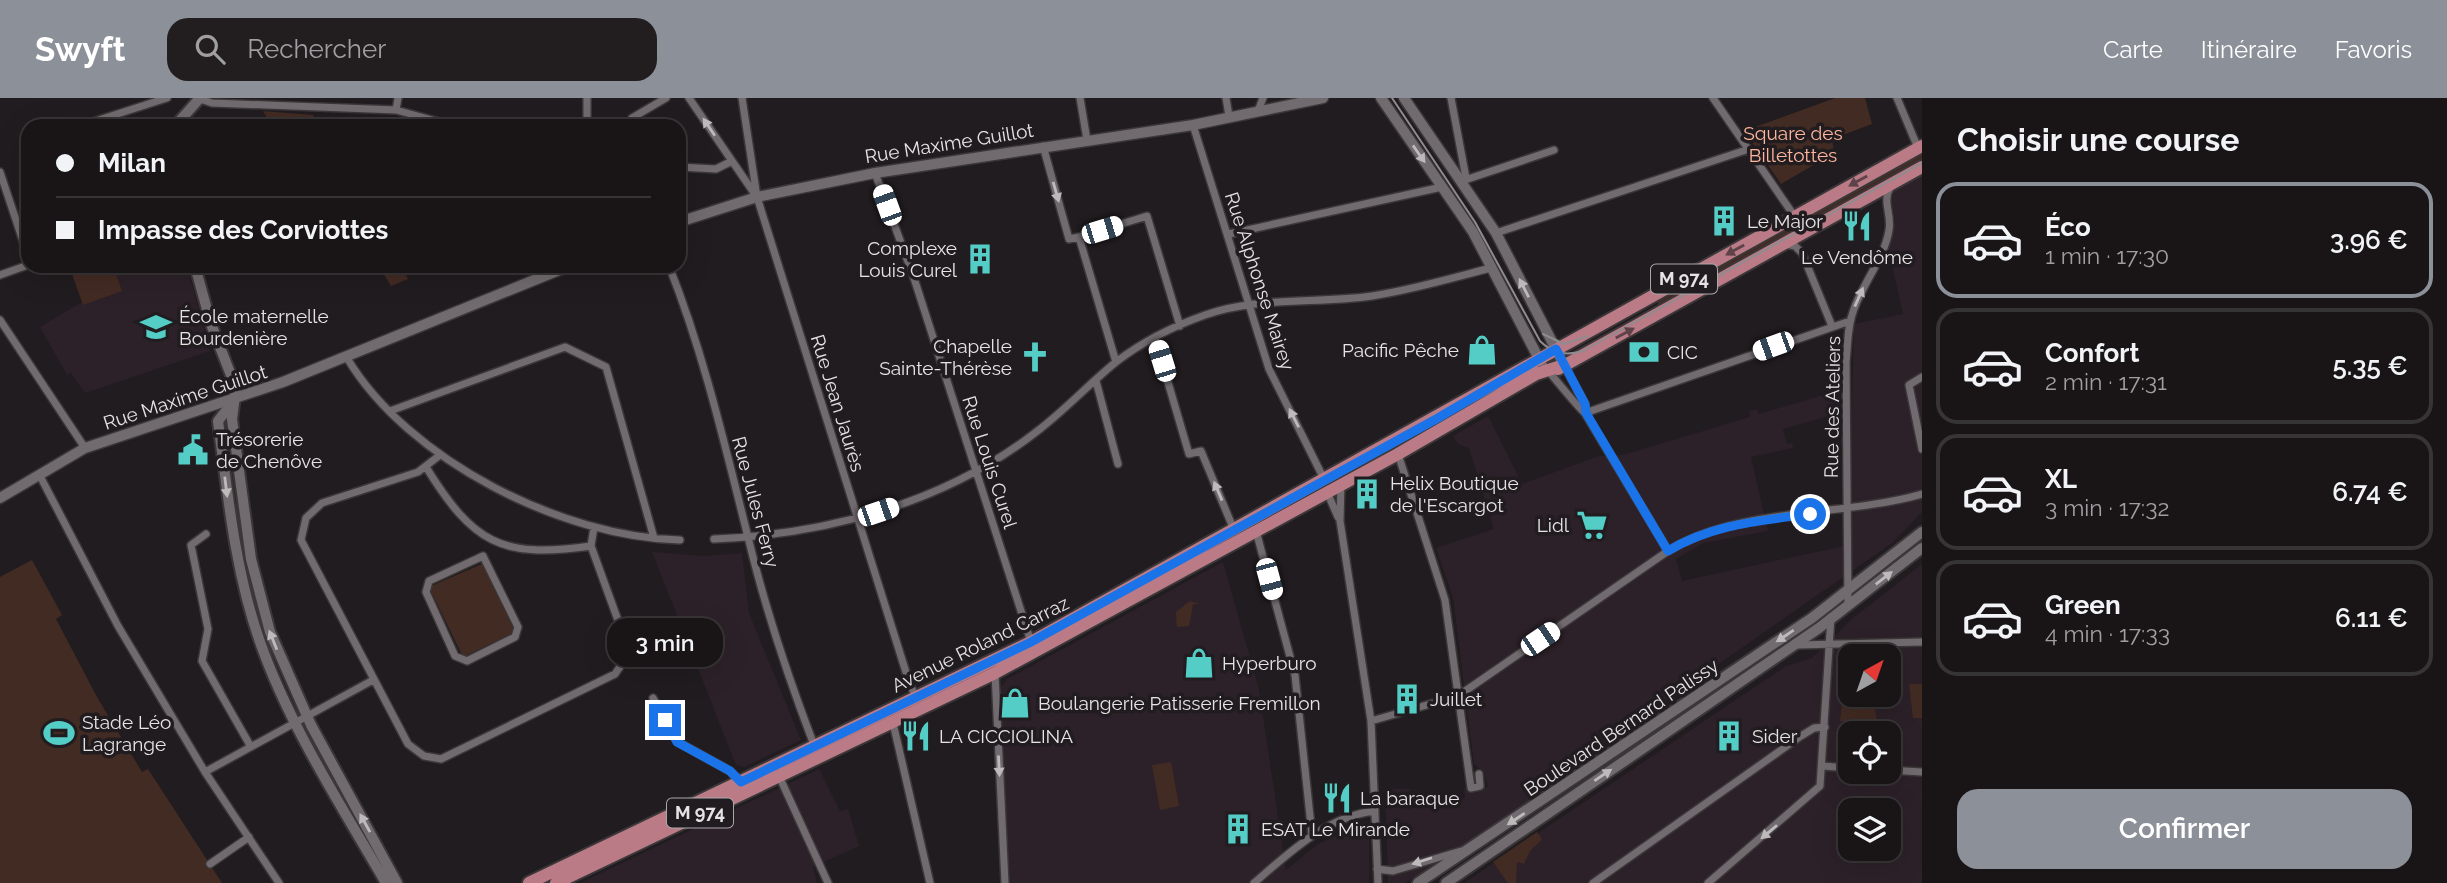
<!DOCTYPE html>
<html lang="fr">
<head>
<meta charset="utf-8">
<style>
	:root { --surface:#191517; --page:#221e20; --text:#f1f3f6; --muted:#9f9fa1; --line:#373436; --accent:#8c9099 }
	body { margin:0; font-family:Raleway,sans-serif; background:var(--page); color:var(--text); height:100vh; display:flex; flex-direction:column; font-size:26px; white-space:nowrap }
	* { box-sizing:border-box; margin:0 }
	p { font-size:23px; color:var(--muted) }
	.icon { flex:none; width:38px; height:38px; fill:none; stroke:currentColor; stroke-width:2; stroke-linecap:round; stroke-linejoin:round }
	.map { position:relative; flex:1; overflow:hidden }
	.sheet { display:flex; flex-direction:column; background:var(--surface); width:525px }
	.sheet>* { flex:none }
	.banner { position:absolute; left:21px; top:21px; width:665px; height:154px; border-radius:21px; box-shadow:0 7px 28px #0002,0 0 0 2px var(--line); display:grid; align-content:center; height:154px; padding:0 35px; background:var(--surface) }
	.needle { width:46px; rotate:40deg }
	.fabs { position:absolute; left:1838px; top:546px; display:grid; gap:14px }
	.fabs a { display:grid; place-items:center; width:63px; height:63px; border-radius:14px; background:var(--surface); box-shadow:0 7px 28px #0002,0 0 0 2px var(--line); font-size:35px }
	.end { position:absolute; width:32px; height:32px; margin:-16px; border:9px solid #1a73e8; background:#fff; box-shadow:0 0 0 4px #fff }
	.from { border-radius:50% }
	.bubble { position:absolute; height:49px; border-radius:21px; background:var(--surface); box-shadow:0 7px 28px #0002,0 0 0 2px var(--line); font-size:23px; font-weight:600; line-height:49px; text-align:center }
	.car { position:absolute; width:21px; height:42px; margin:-21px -10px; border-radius:9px; box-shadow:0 0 5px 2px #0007; background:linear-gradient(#fff 24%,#345 0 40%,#fff 0 76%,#345 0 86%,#fff 0) }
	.banner b { display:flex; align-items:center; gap:24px; height:66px; font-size:26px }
	.banner b+b { border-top:2px solid var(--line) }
	.banner i { width:18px; height:18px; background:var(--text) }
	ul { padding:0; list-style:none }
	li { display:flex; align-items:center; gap:21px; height:116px; margin:0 14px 10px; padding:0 21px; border:4px solid var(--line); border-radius:21px }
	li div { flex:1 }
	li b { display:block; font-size:26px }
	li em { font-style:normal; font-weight:600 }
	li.current { border-color:var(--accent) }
	li>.icon { width:63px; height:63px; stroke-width:1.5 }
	h2 { padding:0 35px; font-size:32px; line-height:84px }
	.cta { display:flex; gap:14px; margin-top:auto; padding:14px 35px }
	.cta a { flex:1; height:80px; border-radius:21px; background:var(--accent); color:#fff; font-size:28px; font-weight:600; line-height:80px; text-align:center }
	header { display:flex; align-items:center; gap:42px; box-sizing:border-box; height:98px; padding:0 35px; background:var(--accent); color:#fff }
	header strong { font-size:33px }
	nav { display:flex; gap:38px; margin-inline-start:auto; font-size:24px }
	.search { width:490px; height:63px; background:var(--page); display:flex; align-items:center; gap:18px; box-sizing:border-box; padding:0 24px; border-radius:21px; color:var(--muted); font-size:26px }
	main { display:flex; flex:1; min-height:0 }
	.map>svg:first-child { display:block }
</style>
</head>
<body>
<header>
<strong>Swyft</strong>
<div class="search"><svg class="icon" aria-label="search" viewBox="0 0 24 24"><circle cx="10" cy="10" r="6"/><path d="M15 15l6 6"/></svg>Rechercher</div>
<nav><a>Carte</a><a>Itinéraire</a><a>Favoris</a></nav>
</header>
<main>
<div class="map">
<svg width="1922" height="785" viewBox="0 0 1922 785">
	<rect width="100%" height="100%" fill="#211c1f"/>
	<path fill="#2c2128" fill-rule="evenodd" d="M1922,77V414L1892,445L1584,660L1485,735L1405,785H1388L1385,690L1410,691V710L1452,709L1465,699L1464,690L1488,689L1484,674L1474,666L1453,499L1436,450L1494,431L1469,350L1458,346L1453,338L1488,318L1522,386L1599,358L1623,357L1750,319L1749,313L1757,311L1759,316L1837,293L1836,316L1783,331L1787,346L1792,345L1793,350L1751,359L1768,433L1703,445L1676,461L1682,483L1849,447L1854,226L1903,216L1888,149L1895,122L1891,99L1893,93Z
		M69,168H187L210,253L85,295L71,275L67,277L40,229L82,204Z
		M652,454L704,458L742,455L749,515L801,642L744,669L736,667Z
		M1223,464L1259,592L1286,772L1318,746L1362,726L1369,730V785H1009L999,592L1007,581Z
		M1922,466V785H1464L1786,568L1812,560L1853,520ZM1850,558H1888V597H1850ZM1850,635H1888V674H1850ZM1850,712H1888V751H1850Z
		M819,671L840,713L848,711L859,748L813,769L817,785H580Z"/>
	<path fill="#422b23" d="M1835,0H1865L1872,26L1832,41L1834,55L1781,86L1744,33Z
		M263,13L313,17L318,28H271Z
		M1922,52V67L1661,211L1655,200Z
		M74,168H113L122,193L83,207L70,170Z
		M379,168H401L408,181L391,188Z
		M234,405H238L270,543L266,544L242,457Z
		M32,462L62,517L56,521L97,599L142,674L148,671L222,785H0V479Z
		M482,466L515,534L463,559L429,489Z
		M1190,503L1200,506H1193L1189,528L1177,529V533L1176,514Z
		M1845,580L1850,581V597H1868L1874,606L1877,623H1840Z
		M1909,586H1922V620H1913Z
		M1171,664L1179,708L1160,712L1152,667Z
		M1537,734L1542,741L1530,753L1524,766L1517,764L1516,785H1508L1493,764Z"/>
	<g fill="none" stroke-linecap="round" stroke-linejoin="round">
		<g stroke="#3b3739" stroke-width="10">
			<path id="minor" d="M197,0L212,5L396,12L454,28
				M689,0L754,95
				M742,0L757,99L910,587L916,599
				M1080,0L1087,42
				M1226,0L1229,18
				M1451,0L1466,80
				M1713,0L1795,119
				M1897,0L1918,50
				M396,12L398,0
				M1258,13L1263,0
				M1193,27L1269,271L1324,381
				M80,28L167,0
				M587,28V0
				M637,28L632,20L666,0
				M1043,48L1069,141L1079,139L1116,264
				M679,69L716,71L732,63
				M0,74L28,158
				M875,75L913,177L1031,544
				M1462,83L1554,52
				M1496,135L1746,52
				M1229,136L1442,89
				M1079,139L1147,118L1180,228
				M1785,146L1795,148L1802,155L1832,228
				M669,168C704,256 725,348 748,439C765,510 788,579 814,647
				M0,177L28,167
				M0,222L85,350
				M1155,240L1189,356L1201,353L1234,432
				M347,260C409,363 562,439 680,442
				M1539,261C1545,269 1580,312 1585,315
				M1564,267L1585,306V315L1668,453
				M1922,279L1909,287L1922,351
				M1096,283L1118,366
				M390,313L565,249L606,269L654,440
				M1585,315L1850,223
				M1398,356L1445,502L1471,690L1480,688L1479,676
				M440,357L418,374L322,405L306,420L301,442L408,646L424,658L441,661L615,576L624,563L627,547L591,448L594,429
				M426,369C473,445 501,461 591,448
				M40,378L118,528L205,674L279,785
				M1341,386L1340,423L1371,623L1378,785
				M1327,394L1338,419
				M1256,433L1295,577L1312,737
				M206,436L191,447L208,531L202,563L251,649
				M714,441C830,436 948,404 1040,331C1067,310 1090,285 1116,264C1142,244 1174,228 1205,217C1259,198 1316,206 1372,198C1412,192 1452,180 1491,170
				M483,458L518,529L515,539L467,563L455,558L426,494L429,483Z
				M1848,508L1846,264C1848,247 1847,228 1854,211C1863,185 1885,159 1889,132C1892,117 1882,103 1890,90
				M1797,547L1922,544
				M995,575L1005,785
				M653,600L678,644L730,673L740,684
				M1371,623L1458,598L1668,453C1739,409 1841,419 1922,396
				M893,625L930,785
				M1822,668L1850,670
				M1888,672L1922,674
				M205,674L373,582
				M779,678L828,785
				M210,766L249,739
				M1377,771L1393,773L1461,753
				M1254,785C1289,755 1327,718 1375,713
				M1593,785L1801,638L1814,630L1825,629
				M1708,785L1820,688L1831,519"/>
		</g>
		<g stroke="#3b3739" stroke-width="13">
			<path id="tertiary" d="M1381,0L1473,134L1539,261
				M1404,0L1496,135L1564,267
				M679,124L757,99L875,75L1193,27L1323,0
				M0,400L85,350L283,284L569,168"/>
		</g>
		<g stroke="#3b3739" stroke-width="14">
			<path id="secondary" d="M175,28L200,0
				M195,168L211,226L236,290L232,321L251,461L270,534L311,627L397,785
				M232,305L218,323C228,398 235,473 260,544C290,629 341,707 386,785
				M1418,785L1812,520L1922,434
				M1446,785L1819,530L1922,450"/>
		</g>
		<g stroke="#3b3739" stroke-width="16">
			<path id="primary" d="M1558,271L1922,69
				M529,785L1031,544L1922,48
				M556,785L995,575L1398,356L1536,276L1564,267"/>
		</g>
		<use href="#minor" stroke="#716a6e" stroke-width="7"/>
		<use href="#tertiary" stroke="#716a6e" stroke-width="10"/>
		<use href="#secondary" stroke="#716a6e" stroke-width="10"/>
		<use href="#primary" stroke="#ba7b87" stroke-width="12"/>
		<path stroke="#908b8e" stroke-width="2" d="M1392,0L1475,124L1540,243C1553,256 1566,258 1583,253L1922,65
			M1543,236L1564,246L1588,238"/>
	</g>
	<defs><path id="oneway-solid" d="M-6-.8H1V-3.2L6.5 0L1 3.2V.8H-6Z" transform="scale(1.75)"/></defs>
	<g fill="#beb9bb">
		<use href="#oneway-solid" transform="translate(709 29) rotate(-124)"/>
		<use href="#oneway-solid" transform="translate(1419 56) rotate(55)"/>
		<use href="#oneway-solid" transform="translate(1056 94) rotate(74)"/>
		<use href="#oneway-solid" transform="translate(1524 190) rotate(-117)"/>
		<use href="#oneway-solid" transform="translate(1859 199) rotate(-66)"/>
		<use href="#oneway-solid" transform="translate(1294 320) rotate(-117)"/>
		<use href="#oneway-solid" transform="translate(226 389) rotate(83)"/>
		<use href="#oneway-solid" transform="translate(1218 393) rotate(-113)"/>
		<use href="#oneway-solid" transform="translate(1884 480) rotate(-38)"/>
		<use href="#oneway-solid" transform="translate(1785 538) rotate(146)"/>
		<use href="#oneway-solid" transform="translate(273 542) rotate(-112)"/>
		<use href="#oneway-solid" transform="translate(999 668) rotate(87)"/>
		<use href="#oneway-solid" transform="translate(1603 677) rotate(-34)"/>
		<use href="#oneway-solid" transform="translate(1516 721) rotate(146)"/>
		<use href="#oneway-solid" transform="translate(365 725) rotate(-119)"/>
		<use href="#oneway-solid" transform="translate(1769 734) rotate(140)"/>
		<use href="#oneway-solid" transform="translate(1422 763) rotate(162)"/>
	</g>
	<g fill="#5e4249">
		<use href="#oneway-solid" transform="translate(1858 83) rotate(151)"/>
		<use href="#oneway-solid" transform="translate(1735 152) rotate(151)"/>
		<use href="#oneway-solid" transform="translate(1625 235) rotate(-28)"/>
	</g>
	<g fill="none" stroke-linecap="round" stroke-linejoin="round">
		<path stroke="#1a73e8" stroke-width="9" d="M665,622L677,644L730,673L741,684L1031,544L1438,320L1556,251L1585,306L1586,315L1668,453C1712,426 1760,423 1810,416"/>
	</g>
	<defs>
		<g id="building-bare" transform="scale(2.415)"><path d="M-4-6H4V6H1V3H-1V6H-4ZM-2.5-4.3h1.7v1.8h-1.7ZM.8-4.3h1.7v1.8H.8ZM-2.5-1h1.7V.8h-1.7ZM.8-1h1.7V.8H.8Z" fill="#54cdc7" stroke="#211c1f" stroke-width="2.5" paint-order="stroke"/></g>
		<g id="restaurant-bare" transform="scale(2.415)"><path d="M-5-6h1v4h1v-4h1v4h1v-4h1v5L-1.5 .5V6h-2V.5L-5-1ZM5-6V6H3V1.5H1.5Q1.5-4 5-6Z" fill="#54cdc7" stroke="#211c1f" stroke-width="2.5" paint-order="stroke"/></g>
		<g id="school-bare" transform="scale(2.415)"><path d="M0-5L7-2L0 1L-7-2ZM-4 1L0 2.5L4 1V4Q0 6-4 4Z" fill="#54cdc7" stroke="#211c1f" stroke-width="2.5" paint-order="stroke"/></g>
		<g id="shop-bare" transform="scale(2.415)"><path d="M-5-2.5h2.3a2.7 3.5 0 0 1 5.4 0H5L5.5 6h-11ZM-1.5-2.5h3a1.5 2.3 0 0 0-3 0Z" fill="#54cdc7" stroke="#211c1f" stroke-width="2.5" paint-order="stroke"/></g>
		<g id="bank-bare" transform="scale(2.415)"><path d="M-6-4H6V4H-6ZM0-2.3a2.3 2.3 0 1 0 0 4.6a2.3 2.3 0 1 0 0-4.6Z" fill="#54cdc7" stroke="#211c1f" stroke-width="2.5" paint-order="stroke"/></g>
		<g id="church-bare" transform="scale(2.415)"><path d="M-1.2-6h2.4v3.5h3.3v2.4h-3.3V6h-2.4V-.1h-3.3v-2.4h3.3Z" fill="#54cdc7" stroke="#211c1f" stroke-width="2.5" paint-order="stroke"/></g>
		<g id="civic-bare" transform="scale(2.415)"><path d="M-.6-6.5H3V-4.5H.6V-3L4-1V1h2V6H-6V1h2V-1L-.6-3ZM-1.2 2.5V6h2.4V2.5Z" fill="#54cdc7" stroke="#211c1f" stroke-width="2.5" paint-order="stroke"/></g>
		<g id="supermarket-bare" transform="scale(2.415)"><path d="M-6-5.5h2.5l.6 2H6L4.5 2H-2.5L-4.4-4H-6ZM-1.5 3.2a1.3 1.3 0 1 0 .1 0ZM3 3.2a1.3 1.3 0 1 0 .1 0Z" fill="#54cdc7" stroke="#211c1f" stroke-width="2.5" paint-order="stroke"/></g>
		<g id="stadium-bare" transform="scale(2.415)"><path d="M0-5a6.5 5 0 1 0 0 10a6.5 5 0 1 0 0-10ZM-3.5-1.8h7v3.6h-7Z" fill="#54cdc7" stroke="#211c1f" stroke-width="2.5" paint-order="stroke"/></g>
	</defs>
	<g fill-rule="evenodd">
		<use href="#building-bare" x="1724" y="123"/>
		<use href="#restaurant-bare" x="1857" y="128"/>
		<use href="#building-bare" x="980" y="161"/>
		<use href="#school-bare" x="156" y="229"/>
		<use href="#shop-bare" x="1482" y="252"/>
		<use href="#bank-bare" x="1644" y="254"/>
		<use href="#church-bare" x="1035" y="259"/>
		<use href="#civic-bare" x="193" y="352"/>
		<use href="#building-bare" x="1367" y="396"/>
		<use href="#supermarket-bare" x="1592" y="427"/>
		<use href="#shop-bare" x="1199" y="565"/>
		<use href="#building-bare" x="1407" y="601"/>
		<use href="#shop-bare" x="1015" y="605"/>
		<use href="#stadium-bare" x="59" y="635"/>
		<use href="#restaurant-bare" x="916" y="638"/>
		<use href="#building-bare" x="1729" y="638"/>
		<use href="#restaurant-bare" x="1337" y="700"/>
		<use href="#building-bare" x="1238" y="731"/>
	</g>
	<g text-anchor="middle" stroke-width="7" stroke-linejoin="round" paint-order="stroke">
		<g fill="#211c1f" stroke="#aca7aa" stroke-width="2">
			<rect x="1651" y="166.5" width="66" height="29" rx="5"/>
			<rect x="667" y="700.5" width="66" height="29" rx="5"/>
		</g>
		<g font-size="18" font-weight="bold" fill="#e7e3e5">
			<text x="1684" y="187">M 974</text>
			<text x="700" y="721">M 974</text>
		</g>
		<g font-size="19" fill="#feb69d" stroke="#211c1f">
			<text x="1793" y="42">Square des<tspan x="1793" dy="22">Billetottes</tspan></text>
		</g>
		<g font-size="19" fill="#e7e3e5" stroke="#211c1f">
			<text transform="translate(949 45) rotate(-9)" y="7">Rue Maxime Guillot</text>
			<text transform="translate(1260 183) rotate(72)" y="7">Rue Alphonse Mairey</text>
			<text transform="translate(185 299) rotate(-18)" y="7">Rue Maxime Guillot</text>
			<text transform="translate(838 305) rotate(73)" y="7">Rue Jean Jaurès</text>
			<text transform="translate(1832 309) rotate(-89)" y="7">Rue des Ateliers</text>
			<text transform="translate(990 364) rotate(72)" y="7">Rue Louis Curel</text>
			<text transform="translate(756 404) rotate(75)" y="7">Rue Jules Ferry</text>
			<text transform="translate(980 546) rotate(-26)" y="7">Avenue Roland Carraz</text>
			<text transform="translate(1621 629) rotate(-34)" y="7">Boulevard Bernard Palissy</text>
		</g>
		<g font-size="19" fill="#e7e3e5" stroke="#211c1f" text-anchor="start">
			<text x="1747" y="130">Le Major</text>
			<text x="957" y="157" text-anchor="end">Complexe<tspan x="957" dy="22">Louis Curel</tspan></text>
			<text x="1857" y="166" text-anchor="middle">Le Vendôme</text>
			<text x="179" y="225">École maternelle<tspan x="179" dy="22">Bourdenière</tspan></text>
			<text x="1012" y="255" text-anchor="end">Chapelle<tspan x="1012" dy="22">Sainte-Thérèse</tspan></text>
			<text x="1459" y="259" text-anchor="end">Pacific Pêche</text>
			<text x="1667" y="261">CIC</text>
			<text x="216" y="348">Trésorerie<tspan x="216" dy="22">de Chenôve</tspan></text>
			<text x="1390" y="392">Helix Boutique<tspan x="1390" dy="22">de l'Escargot</tspan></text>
			<text x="1569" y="434" text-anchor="end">Lidl</text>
			<text x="1222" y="572">Hyperburo</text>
			<text x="1430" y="608">Juillet</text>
			<text x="1038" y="612">Boulangerie Patisserie Fremillon</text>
			<text x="82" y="631">Stade Léo<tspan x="82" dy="22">Lagrange</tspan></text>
			<text x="939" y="645">LA CICCIOLINA</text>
			<text x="1752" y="645">Sider</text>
			<text x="1360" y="707">La baraque</text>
			<text x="1261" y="738">ESAT Le Mirande</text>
		</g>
	</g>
</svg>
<div class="fabs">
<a><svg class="needle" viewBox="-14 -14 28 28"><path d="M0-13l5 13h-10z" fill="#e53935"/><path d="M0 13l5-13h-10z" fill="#9f9fa1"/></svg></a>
<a><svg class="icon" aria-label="locate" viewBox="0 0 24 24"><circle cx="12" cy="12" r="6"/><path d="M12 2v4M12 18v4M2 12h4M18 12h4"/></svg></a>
<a><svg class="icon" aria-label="layers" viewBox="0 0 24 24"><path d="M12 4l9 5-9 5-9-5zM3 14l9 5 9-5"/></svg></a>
</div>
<i class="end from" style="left:1810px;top:416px"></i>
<i class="end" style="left:665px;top:622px"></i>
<div class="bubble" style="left:607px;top:520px;width:116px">3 min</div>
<i class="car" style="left:887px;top:107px;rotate:340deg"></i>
<i class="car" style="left:1102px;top:132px;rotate:73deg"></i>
<i class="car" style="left:1773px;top:248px;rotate:250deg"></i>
<i class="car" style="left:1162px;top:263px;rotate:343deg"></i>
<i class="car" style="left:878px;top:414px;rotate:71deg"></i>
<i class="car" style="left:1269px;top:481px;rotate:165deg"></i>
<i class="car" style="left:1540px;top:541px;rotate:56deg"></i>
<div class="banner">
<b><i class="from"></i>Milan</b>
<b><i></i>Impasse des Corviottes</b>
</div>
</div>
<section class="sheet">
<h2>Choisir une course</h2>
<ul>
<li class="current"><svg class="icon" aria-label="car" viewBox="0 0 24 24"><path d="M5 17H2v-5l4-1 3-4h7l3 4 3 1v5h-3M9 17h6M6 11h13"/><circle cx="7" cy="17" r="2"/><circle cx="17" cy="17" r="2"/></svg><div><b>Éco</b><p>1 min · 17:30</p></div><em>3.96 €</em></li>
<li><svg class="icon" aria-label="car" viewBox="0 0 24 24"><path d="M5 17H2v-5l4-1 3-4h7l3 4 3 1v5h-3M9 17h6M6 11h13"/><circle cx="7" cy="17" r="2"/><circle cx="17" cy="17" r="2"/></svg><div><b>Confort</b><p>2 min · 17:31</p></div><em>5.35 €</em></li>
<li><svg class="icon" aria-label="car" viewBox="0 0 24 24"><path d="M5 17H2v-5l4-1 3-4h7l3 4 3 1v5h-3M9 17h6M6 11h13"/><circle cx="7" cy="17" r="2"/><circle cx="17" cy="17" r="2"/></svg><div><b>XL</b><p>3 min · 17:32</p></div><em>6.74 €</em></li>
<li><svg class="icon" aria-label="car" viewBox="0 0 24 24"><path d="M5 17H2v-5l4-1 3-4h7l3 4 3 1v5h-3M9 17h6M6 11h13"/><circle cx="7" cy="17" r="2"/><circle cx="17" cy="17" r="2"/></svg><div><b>Green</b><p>4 min · 17:33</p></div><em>6.11 €</em></li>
</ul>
<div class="cta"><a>Confirmer</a></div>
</section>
</main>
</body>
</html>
